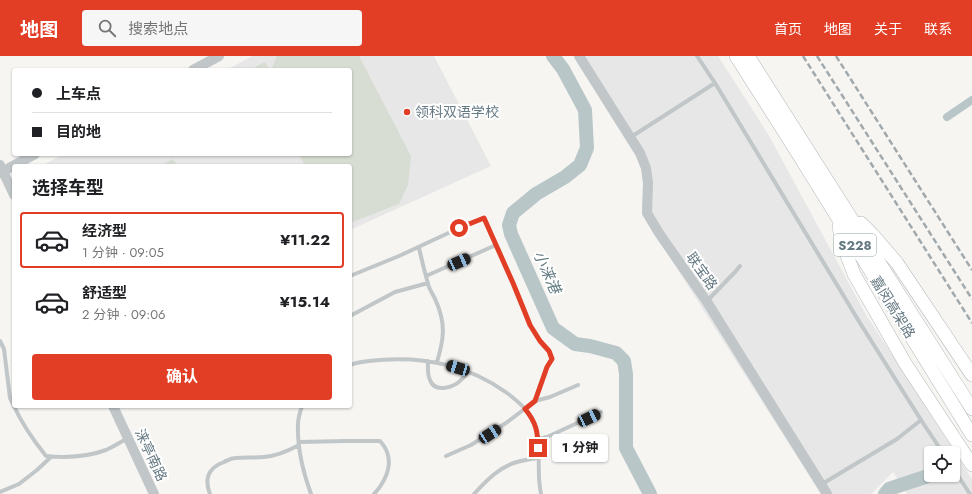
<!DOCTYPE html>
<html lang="zh">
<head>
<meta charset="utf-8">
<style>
	:root { --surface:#fff; --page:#f6f6f6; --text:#202124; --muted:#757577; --line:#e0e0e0; --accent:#e23e26 }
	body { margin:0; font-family:Jost,"Noto Sans SC",sans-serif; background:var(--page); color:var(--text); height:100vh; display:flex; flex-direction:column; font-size:15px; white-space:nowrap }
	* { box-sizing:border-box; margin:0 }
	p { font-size:13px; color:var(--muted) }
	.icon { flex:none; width:22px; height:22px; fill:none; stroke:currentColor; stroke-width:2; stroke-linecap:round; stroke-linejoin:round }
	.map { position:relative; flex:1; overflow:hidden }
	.side { position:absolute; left:12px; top:108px; width:340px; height:244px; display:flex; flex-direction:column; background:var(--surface); border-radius:4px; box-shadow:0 1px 3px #0004 }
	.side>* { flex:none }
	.top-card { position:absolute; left:12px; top:12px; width:340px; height:88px; border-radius:4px; box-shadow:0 1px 3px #0004; display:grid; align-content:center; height:88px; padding:0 20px; background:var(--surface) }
	.buttons { position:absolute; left:924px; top:390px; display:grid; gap:8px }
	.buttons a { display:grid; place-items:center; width:36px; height:36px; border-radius:4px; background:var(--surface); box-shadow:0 1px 3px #0004; font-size:20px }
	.end { position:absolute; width:18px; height:18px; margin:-9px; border:5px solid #e23e26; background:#fff; box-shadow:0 0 0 2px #fff }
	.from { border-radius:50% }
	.bubble { position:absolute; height:28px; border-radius:4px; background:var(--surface); box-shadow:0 1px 3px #0004; font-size:13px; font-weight:700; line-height:28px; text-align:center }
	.car { position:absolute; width:12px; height:24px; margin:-12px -6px; border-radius:5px; box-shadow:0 0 3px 1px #0007; background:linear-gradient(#222 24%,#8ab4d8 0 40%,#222 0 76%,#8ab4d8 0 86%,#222 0) }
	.top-card b { display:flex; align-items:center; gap:14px; height:38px; font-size:15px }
	.top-card b+b { border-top:1px solid var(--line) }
	.top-card i { width:10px; height:10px; background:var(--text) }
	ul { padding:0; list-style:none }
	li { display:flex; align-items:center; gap:12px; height:56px; margin:0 8px 6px; padding:0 12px; border:2px solid transparent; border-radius:4px }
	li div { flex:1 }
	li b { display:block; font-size:15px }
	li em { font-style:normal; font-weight:700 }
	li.current { border-color:var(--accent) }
	li>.icon { width:36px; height:36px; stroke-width:1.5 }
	h2 { padding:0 20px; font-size:18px; line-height:48px }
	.action { display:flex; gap:8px; margin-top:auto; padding:8px 20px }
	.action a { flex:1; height:46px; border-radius:4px; background:var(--accent); color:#fff; font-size:16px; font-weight:700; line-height:46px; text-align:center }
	header { display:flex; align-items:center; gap:24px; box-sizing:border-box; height:56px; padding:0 20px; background:var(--accent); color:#fff }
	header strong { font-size:19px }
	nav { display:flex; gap:22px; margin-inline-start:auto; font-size:14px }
	.search { width:280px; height:36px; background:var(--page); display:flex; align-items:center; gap:10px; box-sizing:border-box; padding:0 14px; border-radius:4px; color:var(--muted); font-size:15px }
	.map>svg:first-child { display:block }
</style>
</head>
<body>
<header>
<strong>地图</strong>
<div class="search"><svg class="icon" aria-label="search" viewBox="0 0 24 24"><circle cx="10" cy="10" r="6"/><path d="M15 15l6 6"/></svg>搜索地点</div>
<nav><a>首页</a><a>地图</a><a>关于</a><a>联系</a></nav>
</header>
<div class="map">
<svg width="972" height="438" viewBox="0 0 972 438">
	<rect width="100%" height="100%" fill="#f6f5f2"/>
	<path fill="#e6e7e6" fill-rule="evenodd" d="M253,0H434L491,110L350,174V110H41L64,98H350V14H226Z
		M575,0H718L768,78L865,257L972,423V438H907L893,416L871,438H821L642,158L643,126L641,112L633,93ZM931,397H953V419H931Z"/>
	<path fill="#d8ddd3" d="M277,0H359L411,100L408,129L399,148L350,167V110H305L299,98H350V14H271Z
		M265,6L270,14H257L255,11Z
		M173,103L178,110H159Z"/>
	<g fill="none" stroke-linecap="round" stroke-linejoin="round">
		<path stroke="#b8c6c8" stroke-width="8" d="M947,61L972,44"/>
		<path stroke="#b8c6c8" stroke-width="14" d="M553,0L563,13L585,54L587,92L580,109L565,121L536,138L513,157L509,169L511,178L553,272L575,288L590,290L616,297L624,305L626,318V392L650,438
			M885,438L889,433L925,421"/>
		<g stroke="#b4b8ba" stroke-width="14">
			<path id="trunk" d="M736,0L802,104L972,379
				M748,0L844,151L972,353
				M861,167L873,179L897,207L972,319
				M839,171L843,189L854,218L905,307L972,409"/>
		</g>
		<path stroke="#c1c6c8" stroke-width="4" d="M697,0L715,27L860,267L921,364L943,397
			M631,81L715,27
			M419,192C422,205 425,218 429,231C431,236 434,240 436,245C446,268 444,283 437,306
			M350,220L399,200L459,172L484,162L513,227L524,254L530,269L540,285L549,295L552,303L547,311L535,345
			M426,220L496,189
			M707,245L735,216L740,210
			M350,260L395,236L428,227
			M0,285L4,293L10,342L14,350
			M428,305C428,311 427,318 430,324C435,338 455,331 462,323C465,321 466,318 468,315
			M350,309C360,305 369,305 380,304C425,300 470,310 507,337C515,343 528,353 532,363C541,380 538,401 539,420C539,426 540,432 541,438
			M14,350C22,368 34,385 46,400C66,402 87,401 106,394C113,391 121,386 128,382
			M302,350C300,356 298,362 298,368C297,392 303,416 311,438
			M538,383L547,381L601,356
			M299,386L346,385H380C396,402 388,423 374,438
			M446,400L471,389L506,367L535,345L550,341L578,329
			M953,412L970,438
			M822,428L897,383L921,364
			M0,436L19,428L37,414L51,401
			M210,438C204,423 208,412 224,406C228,404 231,402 236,402C245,401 254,402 264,401C277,400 288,395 299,389
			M474,438C486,425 499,411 517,406C524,404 531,403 538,402"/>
		<path stroke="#c1c6c8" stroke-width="10" d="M579,0L640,97L646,112L648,127L647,157L659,177L707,246L827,438
			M193,14L219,0
			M0,109L14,139
			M0,117L35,98
			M113,350L154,438"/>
		<use href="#trunk" stroke="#fff" stroke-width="13"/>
		<path stroke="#a2a9ad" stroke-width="2.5" stroke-dasharray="6 3" stroke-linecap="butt" d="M803,0L972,267
			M817,0L972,243
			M836,0L972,214"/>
	</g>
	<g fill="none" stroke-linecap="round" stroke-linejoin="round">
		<path stroke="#e23e26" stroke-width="5" d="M459,172L484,162L513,227L524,254L530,269L540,285L549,295L552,303L547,311L535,345L525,353C536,366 538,376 538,392"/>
	</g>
	<circle fill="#e23e26" stroke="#fff" stroke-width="1.5" cx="407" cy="56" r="4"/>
	<g text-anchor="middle" stroke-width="4" stroke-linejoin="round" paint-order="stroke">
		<rect fill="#fff" stroke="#93a1a8" stroke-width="1" x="834" y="178" width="42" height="22" rx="3"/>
		<g font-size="13" font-weight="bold" fill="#657983">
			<text x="855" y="194">S228</text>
		</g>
		<g font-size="14" fill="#657983" stroke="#fff" text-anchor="start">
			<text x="415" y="61">领科双语学校</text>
		</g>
		<g font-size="14" fill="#657983" stroke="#fff">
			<text transform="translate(702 215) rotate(55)" y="5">联宝路</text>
			<text transform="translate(893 251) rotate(58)" y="5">嘉闵高架路</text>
			<text transform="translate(151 399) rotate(65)" y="5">涞亭南路</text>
		</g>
		<g font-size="15" font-style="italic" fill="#607b80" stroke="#fff">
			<text transform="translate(547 216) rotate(66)" y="5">小涞港</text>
		</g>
	</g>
</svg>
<div class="buttons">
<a><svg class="icon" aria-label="locate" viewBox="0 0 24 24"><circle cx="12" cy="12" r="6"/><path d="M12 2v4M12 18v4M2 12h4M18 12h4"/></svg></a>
</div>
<i class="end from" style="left:459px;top:172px"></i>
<i class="end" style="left:538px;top:392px"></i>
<div class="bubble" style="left:552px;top:378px;width:56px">1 分钟</div>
<i class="car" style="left:459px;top:206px;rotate:66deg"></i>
<i class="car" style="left:458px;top:312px;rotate:286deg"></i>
<i class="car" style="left:589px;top:362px;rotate:65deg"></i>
<i class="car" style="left:490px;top:378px;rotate:57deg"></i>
<div class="top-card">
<b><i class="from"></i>上车点</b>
<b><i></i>目的地</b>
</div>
<section class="side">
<h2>选择车型</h2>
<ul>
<li class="current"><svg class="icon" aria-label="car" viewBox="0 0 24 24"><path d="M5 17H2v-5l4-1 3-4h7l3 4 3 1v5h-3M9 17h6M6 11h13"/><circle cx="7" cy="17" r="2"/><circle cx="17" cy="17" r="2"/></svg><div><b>经济型</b><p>1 分钟 · 09:05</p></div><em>¥11.22</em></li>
<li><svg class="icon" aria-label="car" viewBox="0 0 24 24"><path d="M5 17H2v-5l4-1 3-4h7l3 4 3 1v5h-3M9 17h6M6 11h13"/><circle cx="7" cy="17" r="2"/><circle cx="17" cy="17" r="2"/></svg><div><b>舒适型</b><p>2 分钟 · 09:06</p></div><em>¥15.14</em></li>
</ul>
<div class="action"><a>确认</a></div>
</section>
</div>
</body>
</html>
